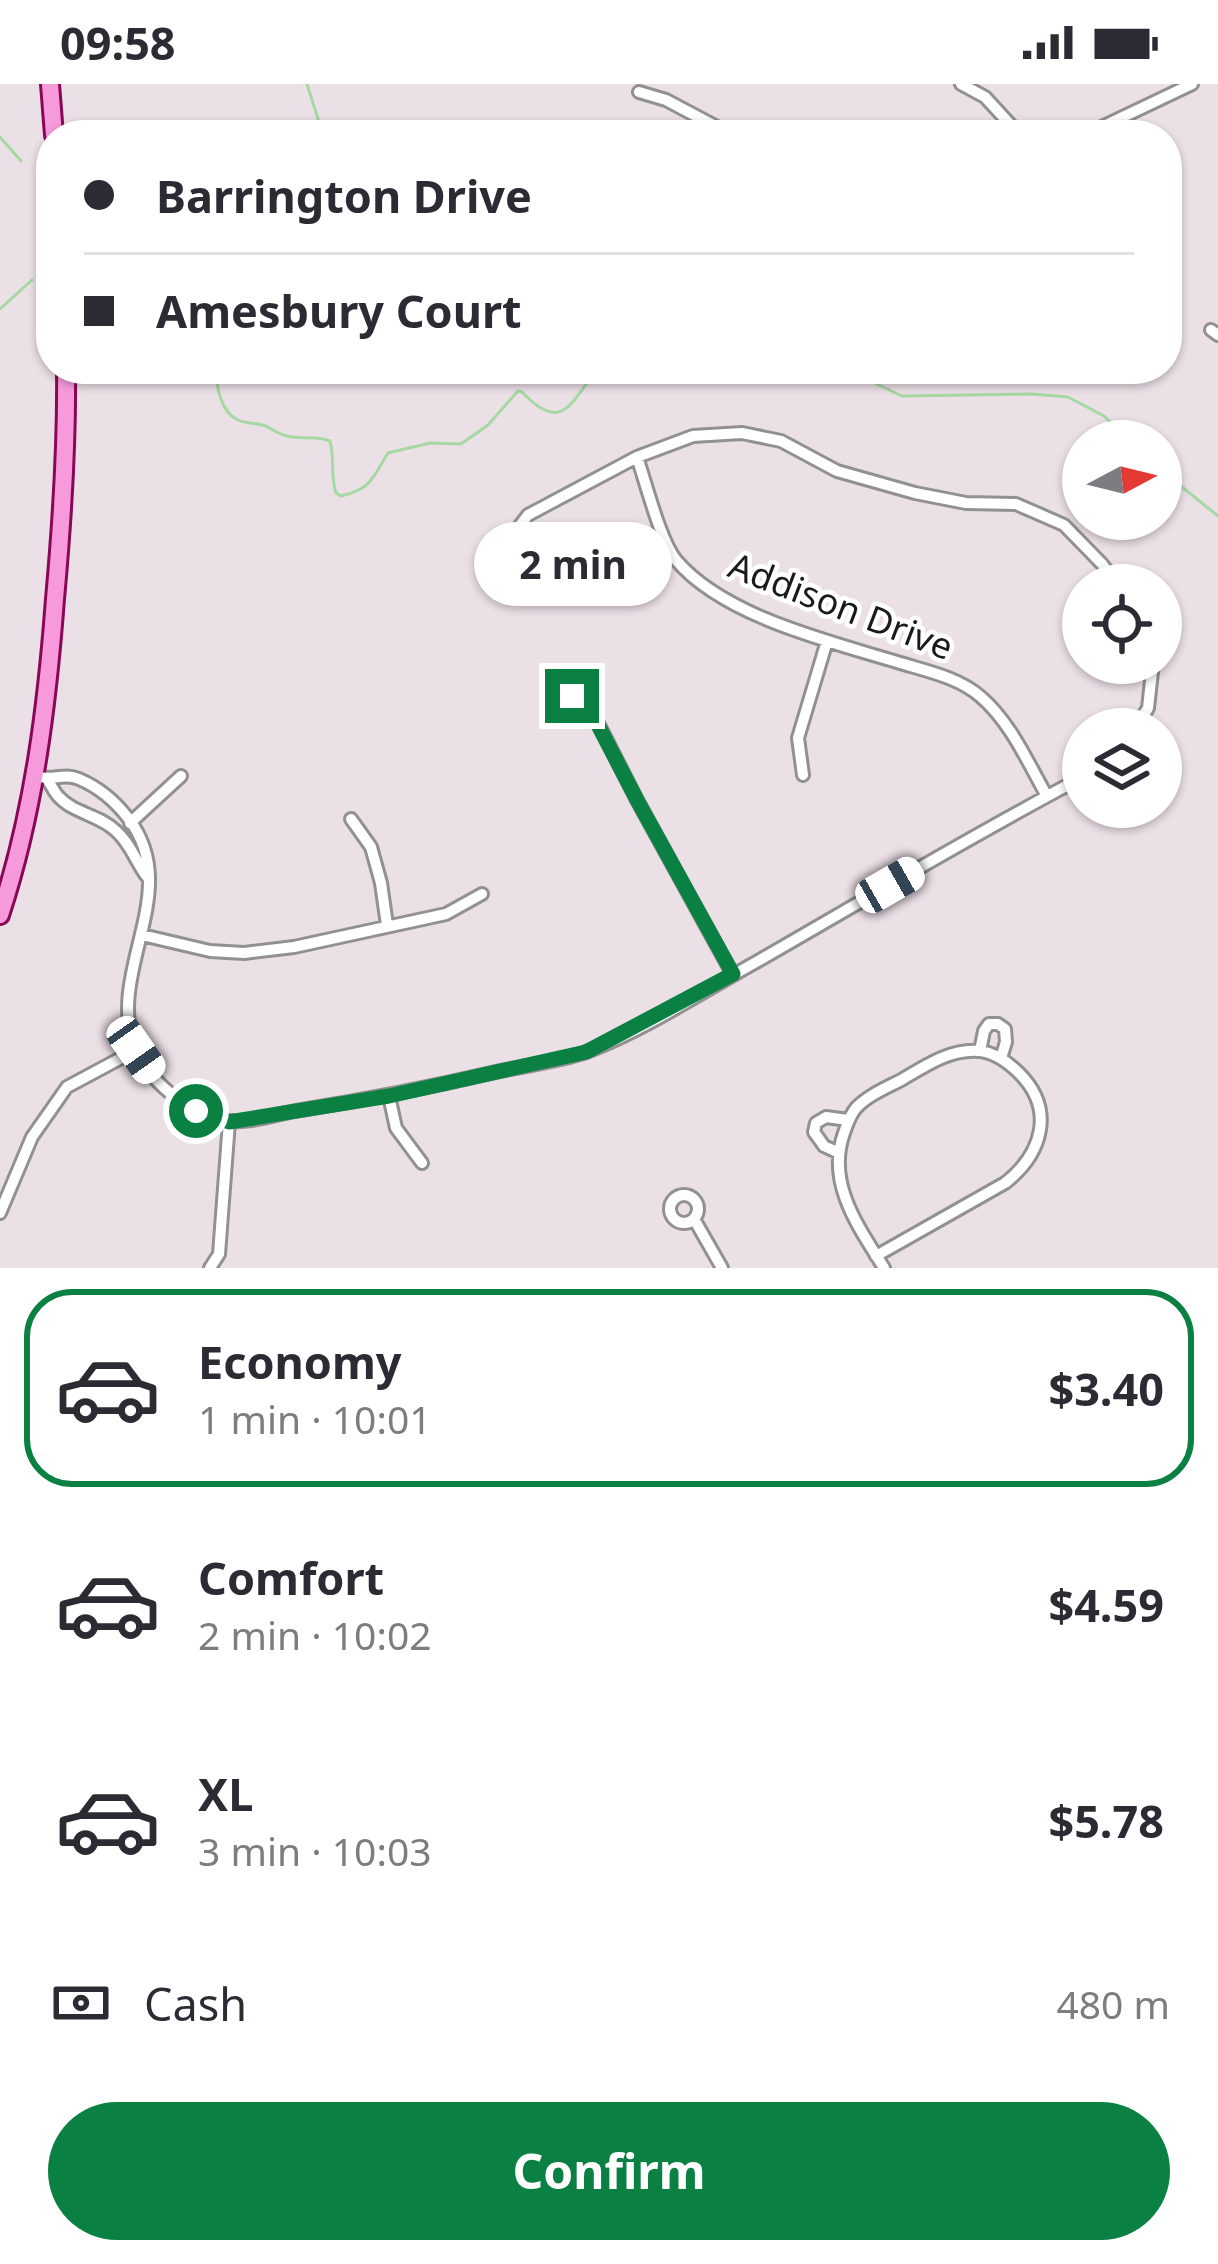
<!DOCTYPE html>
<html lang="en">
<head>
<meta charset="utf-8">
<style>
	:root { --surface:#fff; --page:#f7f7f7; --text:#2b2b33; --muted:#7c7c81; --line:#e1e1e2; --accent:#0b8043 }
	body { margin:0; font-family:"Noto Sans",sans-serif; background:var(--page); color:var(--text); height:100vh; display:flex; flex-direction:column; font-size:45px; white-space:nowrap }
	* { box-sizing:border-box; margin:0 }
	p { font-size:39px; color:var(--muted) }
	.icon { flex:none; width:66px; height:66px; fill:none; stroke:currentColor; stroke-width:2; stroke-linecap:round; stroke-linejoin:round }
	.map { position:relative; height:1184px; overflow:hidden }
	.panel { display:flex; flex-direction:column; background:var(--surface); flex:1 }
	.panel>* { flex:none }
	.top-card { position:absolute; left:36px; top:36px; width:1146px; height:264px; border-radius:48px; box-shadow:0 3px 9px #0004; display:grid; align-content:center; height:264px; padding:0 48px; background:var(--surface) }
	.needle { width:78px; rotate:83deg }
	.controls { position:absolute; left:1062px; top:336px; display:grid; gap:24px }
	.controls a { display:grid; place-items:center; width:120px; height:120px; border-radius:50%; background:var(--surface); box-shadow:0 3px 9px #0004; font-size:60px }
	.end { position:absolute; width:54px; height:54px; margin:-27px; border:15px solid #0b8043; background:#fff; box-shadow:0 0 0 6px #fff }
	.from { border-radius:50% }
	.bubble { position:absolute; height:84px; border-radius:42px; background:var(--surface); box-shadow:0 3px 9px #0004; font-size:39px; font-weight:700; line-height:84px; text-align:center }
	.car { position:absolute; width:36px; height:72px; margin:-36px -18px; border-radius:15px; box-shadow:0 0 9px 3px #0007; background:linear-gradient(#fff 24%,#345 0 40%,#fff 0 76%,#345 0 86%,#fff 0) }
	.top-card b { display:flex; align-items:center; gap:42px; height:114px; font-size:45px }
	.top-card b+b { border-top:3px solid var(--line) }
	.top-card i { width:30px; height:30px; background:var(--text) }
	ul { padding:21px 0 0; list-style:none }
	li { display:flex; align-items:center; gap:36px; height:198px; margin:0 24px 18px; padding:0 24px; border:6px solid transparent; border-radius:48px }
	li div { flex:1 }
	li b { display:block; font-size:45px }
	li em { font-style:normal; font-weight:700 }
	li.active { border-color:var(--accent) }
	li>.icon { width:108px; height:108px; stroke-width:1.5 }
	.pay { display:flex; align-items:center; gap:30px; height:132px; padding:0 48px; font-size:45px }
	.pay p { margin-inline-start:auto }
	.action { display:flex; gap:24px; margin-top:auto; padding:24px 48px }
	.action a { flex:1; height:138px; border-radius:72px; background:var(--accent); color:#fff; font-size:48px; font-weight:700; line-height:138px; text-align:center }
	.status { display:flex; justify-content:space-between; align-items:center; height:84px; padding:0 60px; background:var(--surface); direction:ltr }
	.status svg { height:33px; fill:currentColor }
	.map>svg:first-child { display:block }
</style>
</head>
<body>
<div class="status"><b>09:58</b><svg viewBox="0 0 49 12"><path d="M0 12V9h3v3zM5 12V6h3v6zM10 12V3h3v9zM15 12V0h3v12zM26 1h20v11H26zM47 4h2v5h-2z"/></svg></div>
<div class="map">
<svg width="1218" height="1184" viewBox="0 0 1218 1184">
	<rect width="100%" height="100%" fill="#ece0e7"/>
	<g fill="none" stroke-linecap="round" stroke-linejoin="round">
		<path stroke="#a5d8a2" stroke-width="3" d="M307,0L319,38L329,51
			M0,53L21,77
			M0,225L32,196
			M215,285C217,302 220,328 238,336C247,340 257,339 266,342C276,347 280,352 292,353C305,355 318,352 330,357C335,375 330,391 336,409L341,412C372,405 373,393 388,369L430,359L461,360L488,341L518,307L522,308C564,352 571,316 598,285
			M845,285L902,312L1032,310L1068,313L1104,332L1130,357
			M1161,386L1218,432"/>
		<g stroke="#919191" stroke-width="16">
			<path id="minor" d="M961,0L985,13L1020,51
				M639,8L666,16L732,51
				M1085,51L1192,0
				M1211,246L1218,251
				M637,373C646,399 660,456 676,476C723,532 828,557 897,578C926,587 958,593 981,613C1011,639 1028,679 1047,712
				M502,465L528,431L637,373L693,352L742,349L781,357L837,387L915,409L966,419L1016,420L1064,441L1102,480L1118,501
				M572,612L599,641L637,716L733,891
				M1135,645L1148,624L1153,579
				M803,691L798,654L827,557
				M36,692C52,698 63,688 79,695C100,704 115,717 128,734C185,807 105,888 135,963C150,999 186,1027 223,1036C244,1041 273,1031 295,1027C364,1016 432,1003 500,987C529,981 562,977 589,967C646,945 704,907 758,877C866,815 973,751 1083,693
				M48,697C52,702 54,708 59,713C73,729 100,731 116,747C131,760 136,779 148,794
				M351,735L371,763L381,799L387,841
				M130,739L181,692
				M142,851L210,867L244,869L294,863L446,830L482,810
				M980,967L984,947L989,940H998L1005,945L1006,958L1001,974
				M389,1012L396,1044L422,1079
				M837,1068L824,1062L814,1048L816,1039L826,1033L848,1036
				M670 1125a14 14 0 1 1 28 0a14 14 0 1 1-28 0Z
				M0,1129L32,1053L67,1003L136,966
				M694,1135L722,1184
				M876,1172L1005,1099C1042,1070 1056,1026 1019,989C1008,978 996,969 980,967C952,964 926,981 903,995C888,1003 868,1011 856,1024C850,1031 847,1040 844,1049C826,1099 858,1142 884,1184
				M210,1184L219,1170L229,1038"/>
		</g>
		<g stroke="#8a0757" stroke-width="22">
			<path id="primary" d="M50,0L54,51
				M0,831C34,728 47,622 55,515C62,438 67,362 66,285"/>
		</g>
		<use href="#minor" stroke="#fff" stroke-width="10"/>
		<use href="#primary" stroke="#f79adc" stroke-width="16"/>
	</g>
	<g fill="none" stroke-linecap="round" stroke-linejoin="round">
		<path stroke="#0b8043" stroke-width="15" d="M196,1027L229,1038L389,1012L586,968L733,890L637,716L598,641L572,612"/>
	</g>
	<g text-anchor="middle" stroke-width="9" stroke-linejoin="round" paint-order="stroke">
		<g font-size="36" fill="#1a1a1a" stroke="#fff">
			<text transform="translate(841 522) rotate(21)" y="13">Addison Drive</text>
		</g>
	</g>
</svg>
<div class="controls">
<a><svg class="needle" viewBox="-14 -14 28 28"><path d="M0-13l5 13h-10z" fill="#e53935"/><path d="M0 13l5-13h-10z" fill="#7c7c81"/></svg></a>
<a><svg class="icon" aria-label="locate" viewBox="0 0 24 24"><circle cx="12" cy="12" r="6"/><path d="M12 2v4M12 18v4M2 12h4M18 12h4"/></svg></a>
<a><svg class="icon" aria-label="layers" viewBox="0 0 24 24"><path d="M12 4l9 5-9 5-9-5zM3 14l9 5 9-5"/></svg></a>
</div>
<i class="end from" style="left:196px;top:1027px"></i>
<i class="end" style="left:572px;top:612px"></i>
<div class="bubble" style="left:474px;top:438px;width:198px">2 min</div>
<i class="car" style="left:890px;top:801px;rotate:60deg"></i>
<i class="car" style="left:136px;top:966px;rotate:145deg"></i>
<div class="top-card">
<b><i class="from"></i>Barrington Drive</b>
<b><i></i>Amesbury Court</b>
</div>
</div>
<section class="panel">
<ul>
<li class="active"><svg class="icon" aria-label="car" viewBox="0 0 24 24"><path d="M5 17H2v-5l4-1 3-4h7l3 4 3 1v5h-3M9 17h6M6 11h13"/><circle cx="7" cy="17" r="2"/><circle cx="17" cy="17" r="2"/></svg><div><b>Economy</b><p>1 min · 10:01</p></div><em>$3.40</em></li>
<li><svg class="icon" aria-label="car" viewBox="0 0 24 24"><path d="M5 17H2v-5l4-1 3-4h7l3 4 3 1v5h-3M9 17h6M6 11h13"/><circle cx="7" cy="17" r="2"/><circle cx="17" cy="17" r="2"/></svg><div><b>Comfort</b><p>2 min · 10:02</p></div><em>$4.59</em></li>
<li><svg class="icon" aria-label="car" viewBox="0 0 24 24"><path d="M5 17H2v-5l4-1 3-4h7l3 4 3 1v5h-3M9 17h6M6 11h13"/><circle cx="7" cy="17" r="2"/><circle cx="17" cy="17" r="2"/></svg><div><b>XL</b><p>3 min · 10:03</p></div><em>$5.78</em></li>
</ul>
<div class="pay"><svg class="icon" aria-label="cash" viewBox="0 0 24 24"><path d="M3 7h18v10H3z"/><circle cx="12" cy="12" r="2"/></svg>Cash<p>480 m</p></div>
<div class="action"><a>Confirm</a></div>
</section>
</body>
</html>
